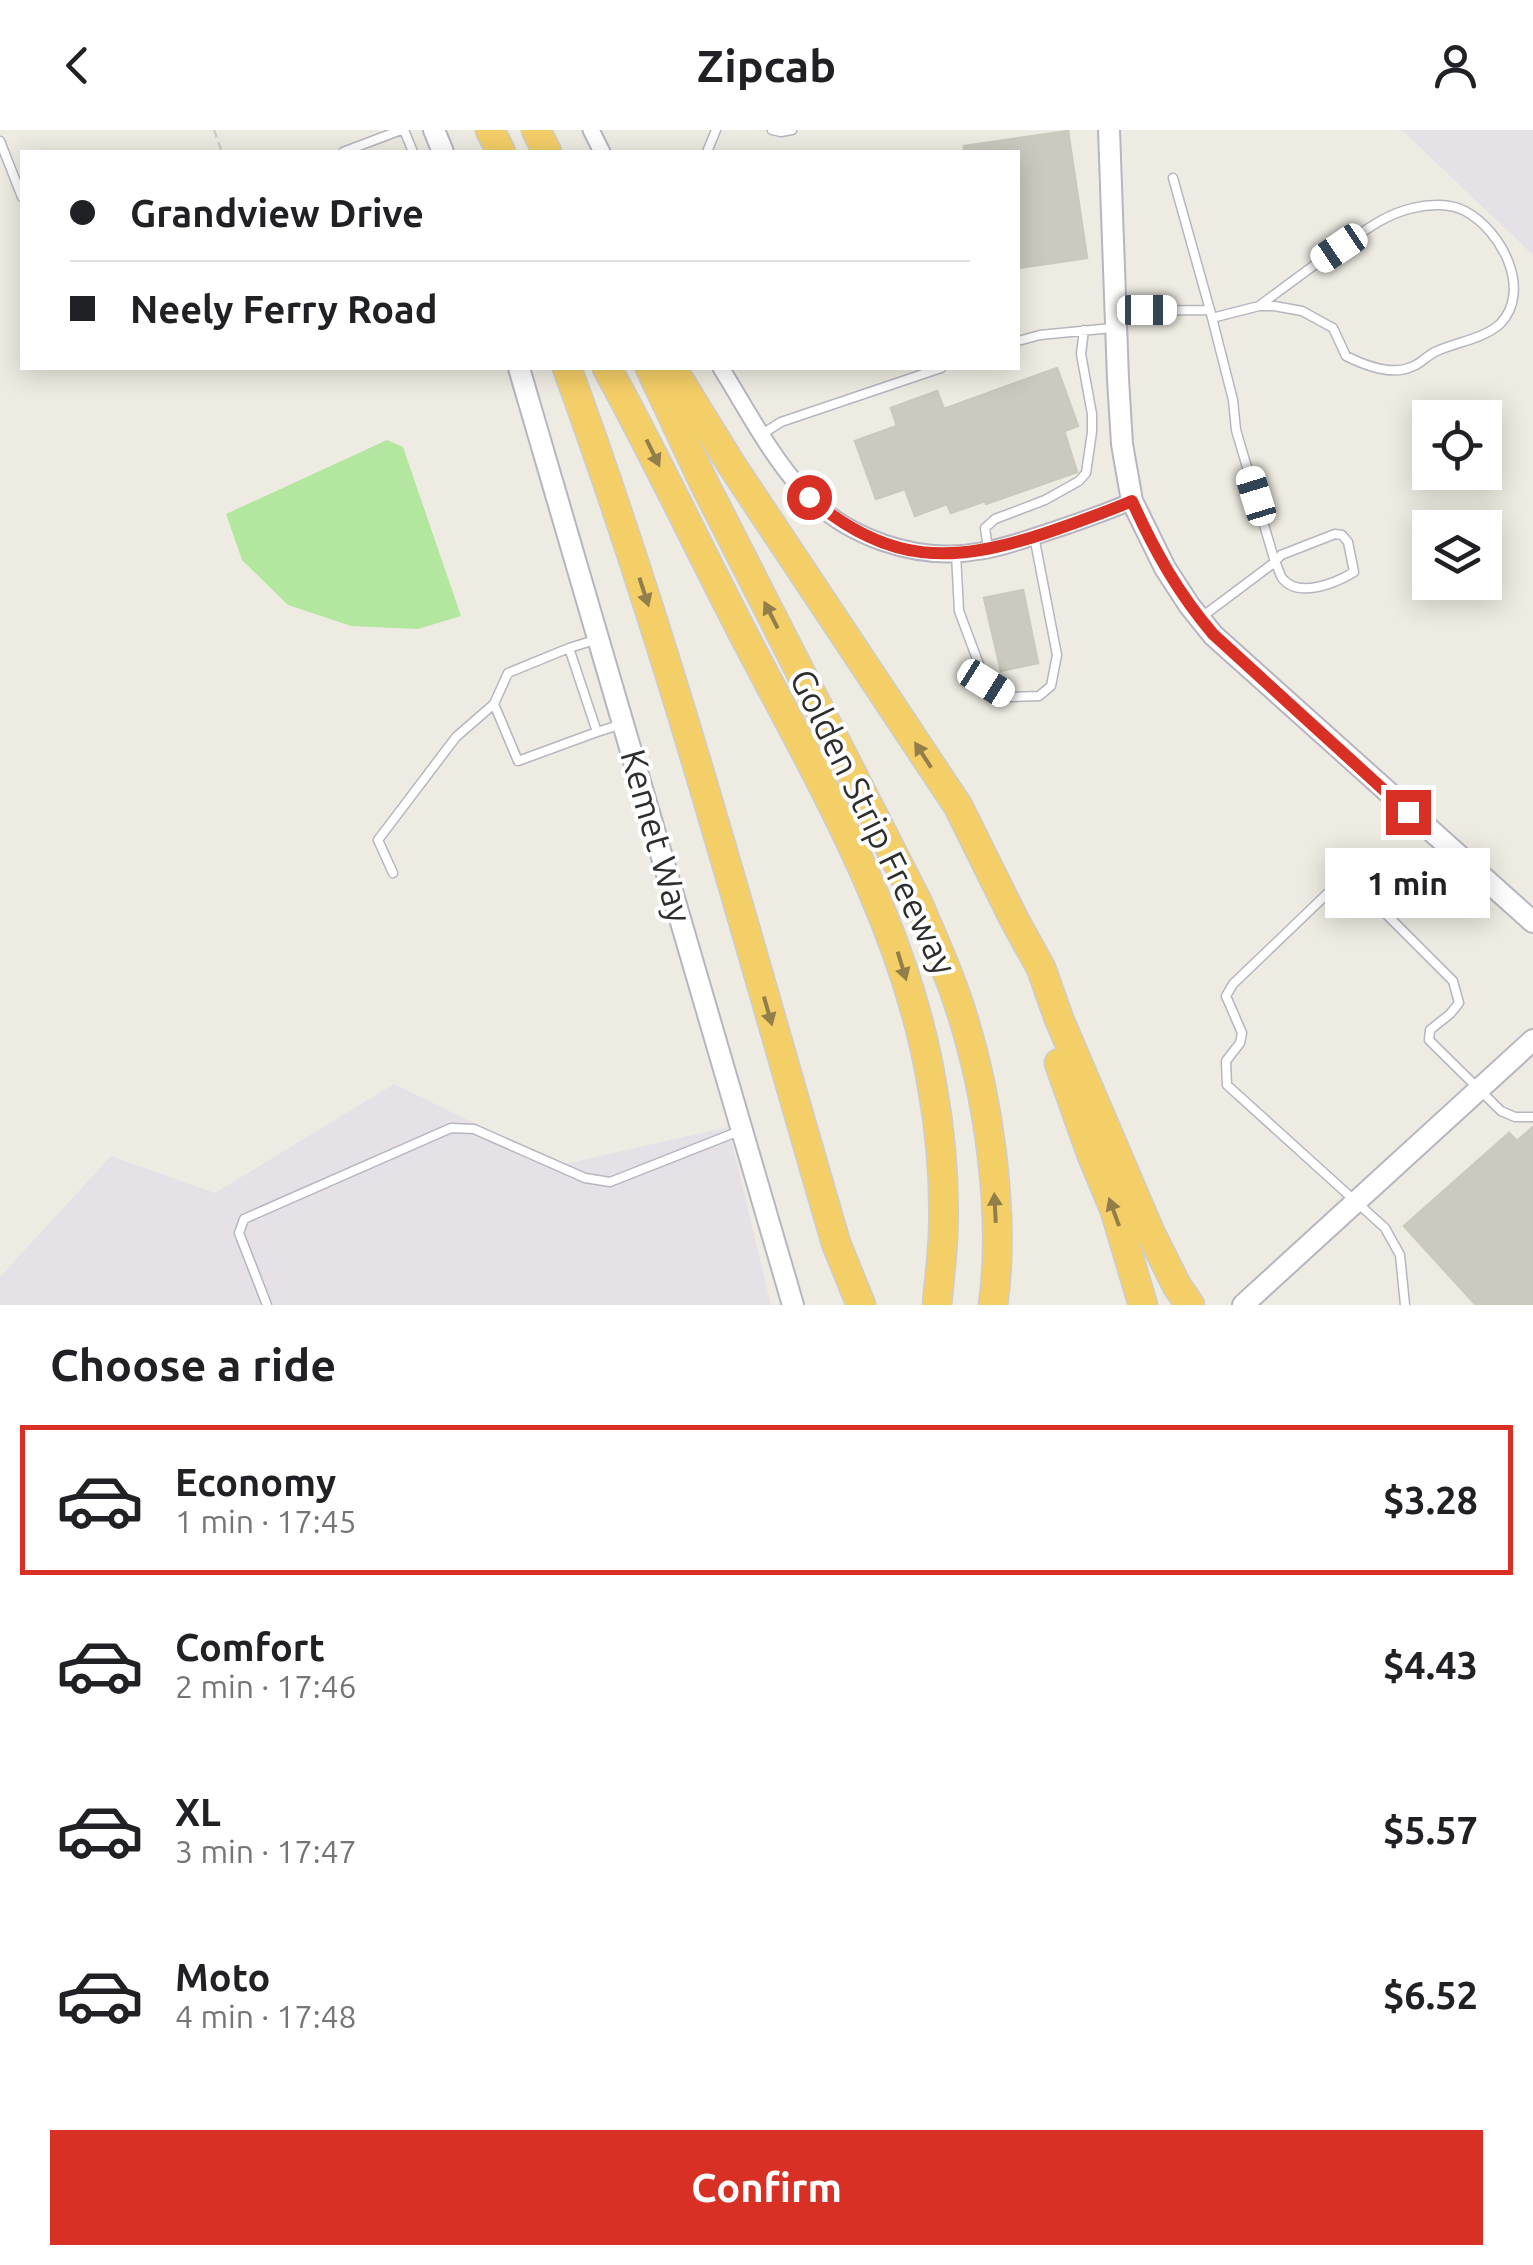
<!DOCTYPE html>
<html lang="en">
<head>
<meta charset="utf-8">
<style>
	:root { --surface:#fff; --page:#f6f6f6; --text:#202124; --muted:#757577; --line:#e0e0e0; --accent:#d93025 }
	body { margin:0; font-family:Ubuntu,sans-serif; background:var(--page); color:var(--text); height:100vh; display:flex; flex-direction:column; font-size:38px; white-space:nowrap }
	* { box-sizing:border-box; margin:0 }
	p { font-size:32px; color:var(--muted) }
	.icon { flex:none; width:55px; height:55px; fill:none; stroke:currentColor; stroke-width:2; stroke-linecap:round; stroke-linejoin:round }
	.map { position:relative; height:1175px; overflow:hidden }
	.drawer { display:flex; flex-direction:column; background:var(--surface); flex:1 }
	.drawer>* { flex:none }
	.hud { position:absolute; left:20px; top:20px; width:1000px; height:220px; border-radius:0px; box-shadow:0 5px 25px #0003; display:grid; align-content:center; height:220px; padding:0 50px; background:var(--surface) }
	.buttons { position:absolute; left:1412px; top:270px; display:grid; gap:20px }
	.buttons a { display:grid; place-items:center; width:90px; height:90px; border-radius:0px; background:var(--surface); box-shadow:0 5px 25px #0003; font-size:50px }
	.end { position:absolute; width:45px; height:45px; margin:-22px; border:12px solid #d93025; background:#fff; box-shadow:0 0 0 5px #fff }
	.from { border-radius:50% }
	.bubble { position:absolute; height:70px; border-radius:0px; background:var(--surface); box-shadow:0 5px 25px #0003; font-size:32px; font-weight:700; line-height:70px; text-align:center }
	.car { position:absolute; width:30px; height:60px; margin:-30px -15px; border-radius:12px; box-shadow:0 0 8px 2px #0007; background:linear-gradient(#fff 24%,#345 0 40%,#fff 0 76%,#345 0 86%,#fff 0) }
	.hud b { display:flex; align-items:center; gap:35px; height:95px; font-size:38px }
	.hud b+b { border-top:2px solid var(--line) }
	.hud i { width:25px; height:25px; background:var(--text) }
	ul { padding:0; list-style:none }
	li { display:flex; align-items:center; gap:30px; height:150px; margin:0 20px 15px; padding:0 30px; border:5px solid transparent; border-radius:0px }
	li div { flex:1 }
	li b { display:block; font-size:38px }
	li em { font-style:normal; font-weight:700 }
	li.active { border-color:var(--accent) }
	li>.icon { width:90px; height:90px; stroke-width:1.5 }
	h2 { padding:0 50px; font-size:45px; line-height:120px }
	.cta { display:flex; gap:20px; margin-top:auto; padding:20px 50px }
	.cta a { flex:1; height:115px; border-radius:0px; background:var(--accent); color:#fff; font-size:40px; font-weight:700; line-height:115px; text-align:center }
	header { display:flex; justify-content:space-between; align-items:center; height:130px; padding:0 50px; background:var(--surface); font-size:45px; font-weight:700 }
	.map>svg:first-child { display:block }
</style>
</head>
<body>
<header><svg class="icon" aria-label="back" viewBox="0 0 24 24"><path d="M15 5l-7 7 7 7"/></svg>Zipcab<svg class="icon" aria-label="person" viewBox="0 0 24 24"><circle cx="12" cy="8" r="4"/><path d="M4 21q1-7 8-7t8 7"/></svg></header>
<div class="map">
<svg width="1533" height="1175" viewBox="0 0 1533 1175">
	<rect width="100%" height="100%" fill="#eeece2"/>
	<path fill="#e5e1e7" d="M1402,0H1533V125Z
		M394,954L560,1035L728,997L771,1175H0V1147L111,1026L215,1063Z"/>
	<path fill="#b3e69f" d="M387,310L403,317L461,486L418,499L351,496L288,475L242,430L226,384Z"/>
	<path fill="#cacac0" stroke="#cac9bb" stroke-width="2.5" d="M1068,1L1087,128L1018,138V22H964V16Z
		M1057,238L1078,296L1064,301L1077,342L986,374L985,371L951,383L947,374L915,386L905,359L876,369L855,311L897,296L891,278L937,261L944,279Z
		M1023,460L1038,533L1001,541L984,468Z
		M1533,997V1175H1476L1404,1096L1509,1003L1517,1011Z"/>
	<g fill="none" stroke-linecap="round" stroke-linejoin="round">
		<g stroke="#b6b5c0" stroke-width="11">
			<path id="lane" d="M404,0L413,22
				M772,0L781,2L792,0
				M0,11L22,67
				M343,22L401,0
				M707,22L716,0
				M1173,48L1210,180
				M1116,181L1210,180L1233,270L1236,300L1275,432L1203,486
				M1212,188L1259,176H1274L1302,181L1333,198L1346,226C1364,235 1391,246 1411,237C1421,234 1427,225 1437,221C1457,212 1483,209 1500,194C1533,160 1501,100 1465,81C1450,73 1429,74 1413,78C1390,83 1371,96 1352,109C1320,130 1290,153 1259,176
				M1018,211L1040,205L1112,198
				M762,304L781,292L941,238
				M1335,404L1342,405L1348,412L1354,442C1336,453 1298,469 1282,448C1279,443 1278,437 1275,432L1281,425Z
				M988,419L985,398L995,389L1045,370L1079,351L1086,343L1092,302V284L1081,224L1084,200
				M956,424L959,481L986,553L1009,567L1039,566L1051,556L1057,525L1034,406
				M598,509L569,518L597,602L619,595
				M494,574L518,631L597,602
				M393,743L378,710L456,607L494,574L508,543L569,518
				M267,1175L239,1103L244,1089L451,998L474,999L585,1048L610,1052L742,1000
				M1405,1175L1400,1125L1385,1098L1227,955L1226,931L1240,913L1242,903L1226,866L1233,854L1331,760L1344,756L1376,774L1453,851L1459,873L1450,884L1430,900L1429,910L1501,981L1515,987H1533"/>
		</g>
		<g stroke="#b6b5c0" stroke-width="19">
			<path id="street" d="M591,0L602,22
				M721,238C746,278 769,323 801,359C844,407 916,433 981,421C1006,417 1030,408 1054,400C1081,391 1107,382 1132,371"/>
		</g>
		<g stroke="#b6b5c0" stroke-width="24">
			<path id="secondary" d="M434,0L443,22
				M1109,0L1118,249L1122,314L1132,371L1165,438L1189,475L1213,505L1533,792
				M519,238L793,1175
				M1243,1175L1533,910"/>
		</g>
		<g stroke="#cdcdcd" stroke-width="31">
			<path id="highway" d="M490,0L501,22
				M536,0L547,22
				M567,238C672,524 750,820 836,1113L861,1175
				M607,238C657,329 701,423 749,515C822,655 906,797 932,955C941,1004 945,1057 943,1107C942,1130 939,1152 937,1175
				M650,238L703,351L918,773C932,806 947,838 958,872C988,960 1006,1084 993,1175
				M672,238L731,334L958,676L1015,791L1041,838L1059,889L1151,1104L1177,1156L1190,1175
				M1059,933L1091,1023L1115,1081L1143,1175"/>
		</g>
		<path stroke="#cdcdcd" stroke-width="2.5" stroke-dasharray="8 5" stroke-linecap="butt" d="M214,0L222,22"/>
		<use href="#lane" stroke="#fff" stroke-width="8"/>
		<use href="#street" stroke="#fff" stroke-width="15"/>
		<use href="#secondary" stroke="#fff" stroke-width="20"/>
		<use href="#highway" stroke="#f4ce67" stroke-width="28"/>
	</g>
	<defs><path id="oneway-solid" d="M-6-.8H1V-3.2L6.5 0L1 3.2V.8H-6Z" transform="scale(2.5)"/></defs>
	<g fill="#917e4a">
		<use href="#oneway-solid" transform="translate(653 323) rotate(64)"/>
		<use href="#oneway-solid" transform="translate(644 462) rotate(72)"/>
		<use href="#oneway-solid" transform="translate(771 485) rotate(-117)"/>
		<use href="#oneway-solid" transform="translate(923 625) rotate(-123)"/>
		<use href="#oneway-solid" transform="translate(902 836) rotate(73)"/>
		<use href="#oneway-solid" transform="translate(768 881) rotate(74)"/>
		<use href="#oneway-solid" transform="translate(995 1078) rotate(-93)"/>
		<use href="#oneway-solid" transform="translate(1114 1082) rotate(-110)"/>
	</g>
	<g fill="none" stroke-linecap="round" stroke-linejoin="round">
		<path stroke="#d93025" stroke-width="12" d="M809,367C888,435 952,434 1046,403C1075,393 1104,383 1132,371C1154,420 1178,463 1213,504L1408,682"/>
	</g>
	<g text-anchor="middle" stroke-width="8" stroke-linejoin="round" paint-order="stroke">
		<g font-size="35" fill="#2e2e2e" stroke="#fff">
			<text transform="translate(873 692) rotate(64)" y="12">Golden Strip Freeway</text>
			<text transform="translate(656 706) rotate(74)" y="12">Kemet Way</text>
		</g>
	</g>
</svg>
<div class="buttons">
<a><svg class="icon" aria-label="locate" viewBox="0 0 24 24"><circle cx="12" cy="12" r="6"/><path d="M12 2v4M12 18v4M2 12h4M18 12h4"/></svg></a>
<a><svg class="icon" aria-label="layers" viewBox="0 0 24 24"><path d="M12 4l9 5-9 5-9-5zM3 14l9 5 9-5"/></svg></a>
</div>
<i class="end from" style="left:809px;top:367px"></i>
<i class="end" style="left:1408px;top:682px"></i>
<div class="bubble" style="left:1325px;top:718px;width:165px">1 min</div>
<i class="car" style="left:1339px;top:118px;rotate:236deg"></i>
<i class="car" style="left:1147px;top:180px;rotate:90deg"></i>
<i class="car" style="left:1256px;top:366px;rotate:343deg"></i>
<i class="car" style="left:986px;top:553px;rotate:122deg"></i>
<div class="hud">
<b><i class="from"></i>Grandview Drive</b>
<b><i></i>Neely Ferry Road</b>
</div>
</div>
<section class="drawer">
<h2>Choose a ride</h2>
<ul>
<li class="active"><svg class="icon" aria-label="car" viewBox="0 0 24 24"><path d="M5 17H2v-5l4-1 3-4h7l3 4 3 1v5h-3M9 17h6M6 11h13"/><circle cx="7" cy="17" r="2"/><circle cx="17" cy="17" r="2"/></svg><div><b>Economy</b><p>1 min · 17:45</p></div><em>$3.28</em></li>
<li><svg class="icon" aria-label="car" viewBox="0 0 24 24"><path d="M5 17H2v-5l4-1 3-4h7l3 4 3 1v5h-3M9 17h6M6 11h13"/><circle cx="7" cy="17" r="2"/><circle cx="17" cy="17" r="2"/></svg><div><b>Comfort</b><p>2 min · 17:46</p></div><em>$4.43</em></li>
<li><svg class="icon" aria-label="car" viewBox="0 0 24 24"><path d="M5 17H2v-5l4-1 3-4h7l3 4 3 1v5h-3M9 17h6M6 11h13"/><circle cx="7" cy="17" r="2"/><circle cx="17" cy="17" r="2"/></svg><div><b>XL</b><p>3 min · 17:47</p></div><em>$5.57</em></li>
<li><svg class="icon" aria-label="car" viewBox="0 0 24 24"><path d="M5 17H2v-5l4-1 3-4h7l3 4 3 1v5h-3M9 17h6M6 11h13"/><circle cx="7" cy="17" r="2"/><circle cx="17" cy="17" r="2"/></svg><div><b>Moto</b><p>4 min · 17:48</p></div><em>$6.52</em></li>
</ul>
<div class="cta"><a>Confirm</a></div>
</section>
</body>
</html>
